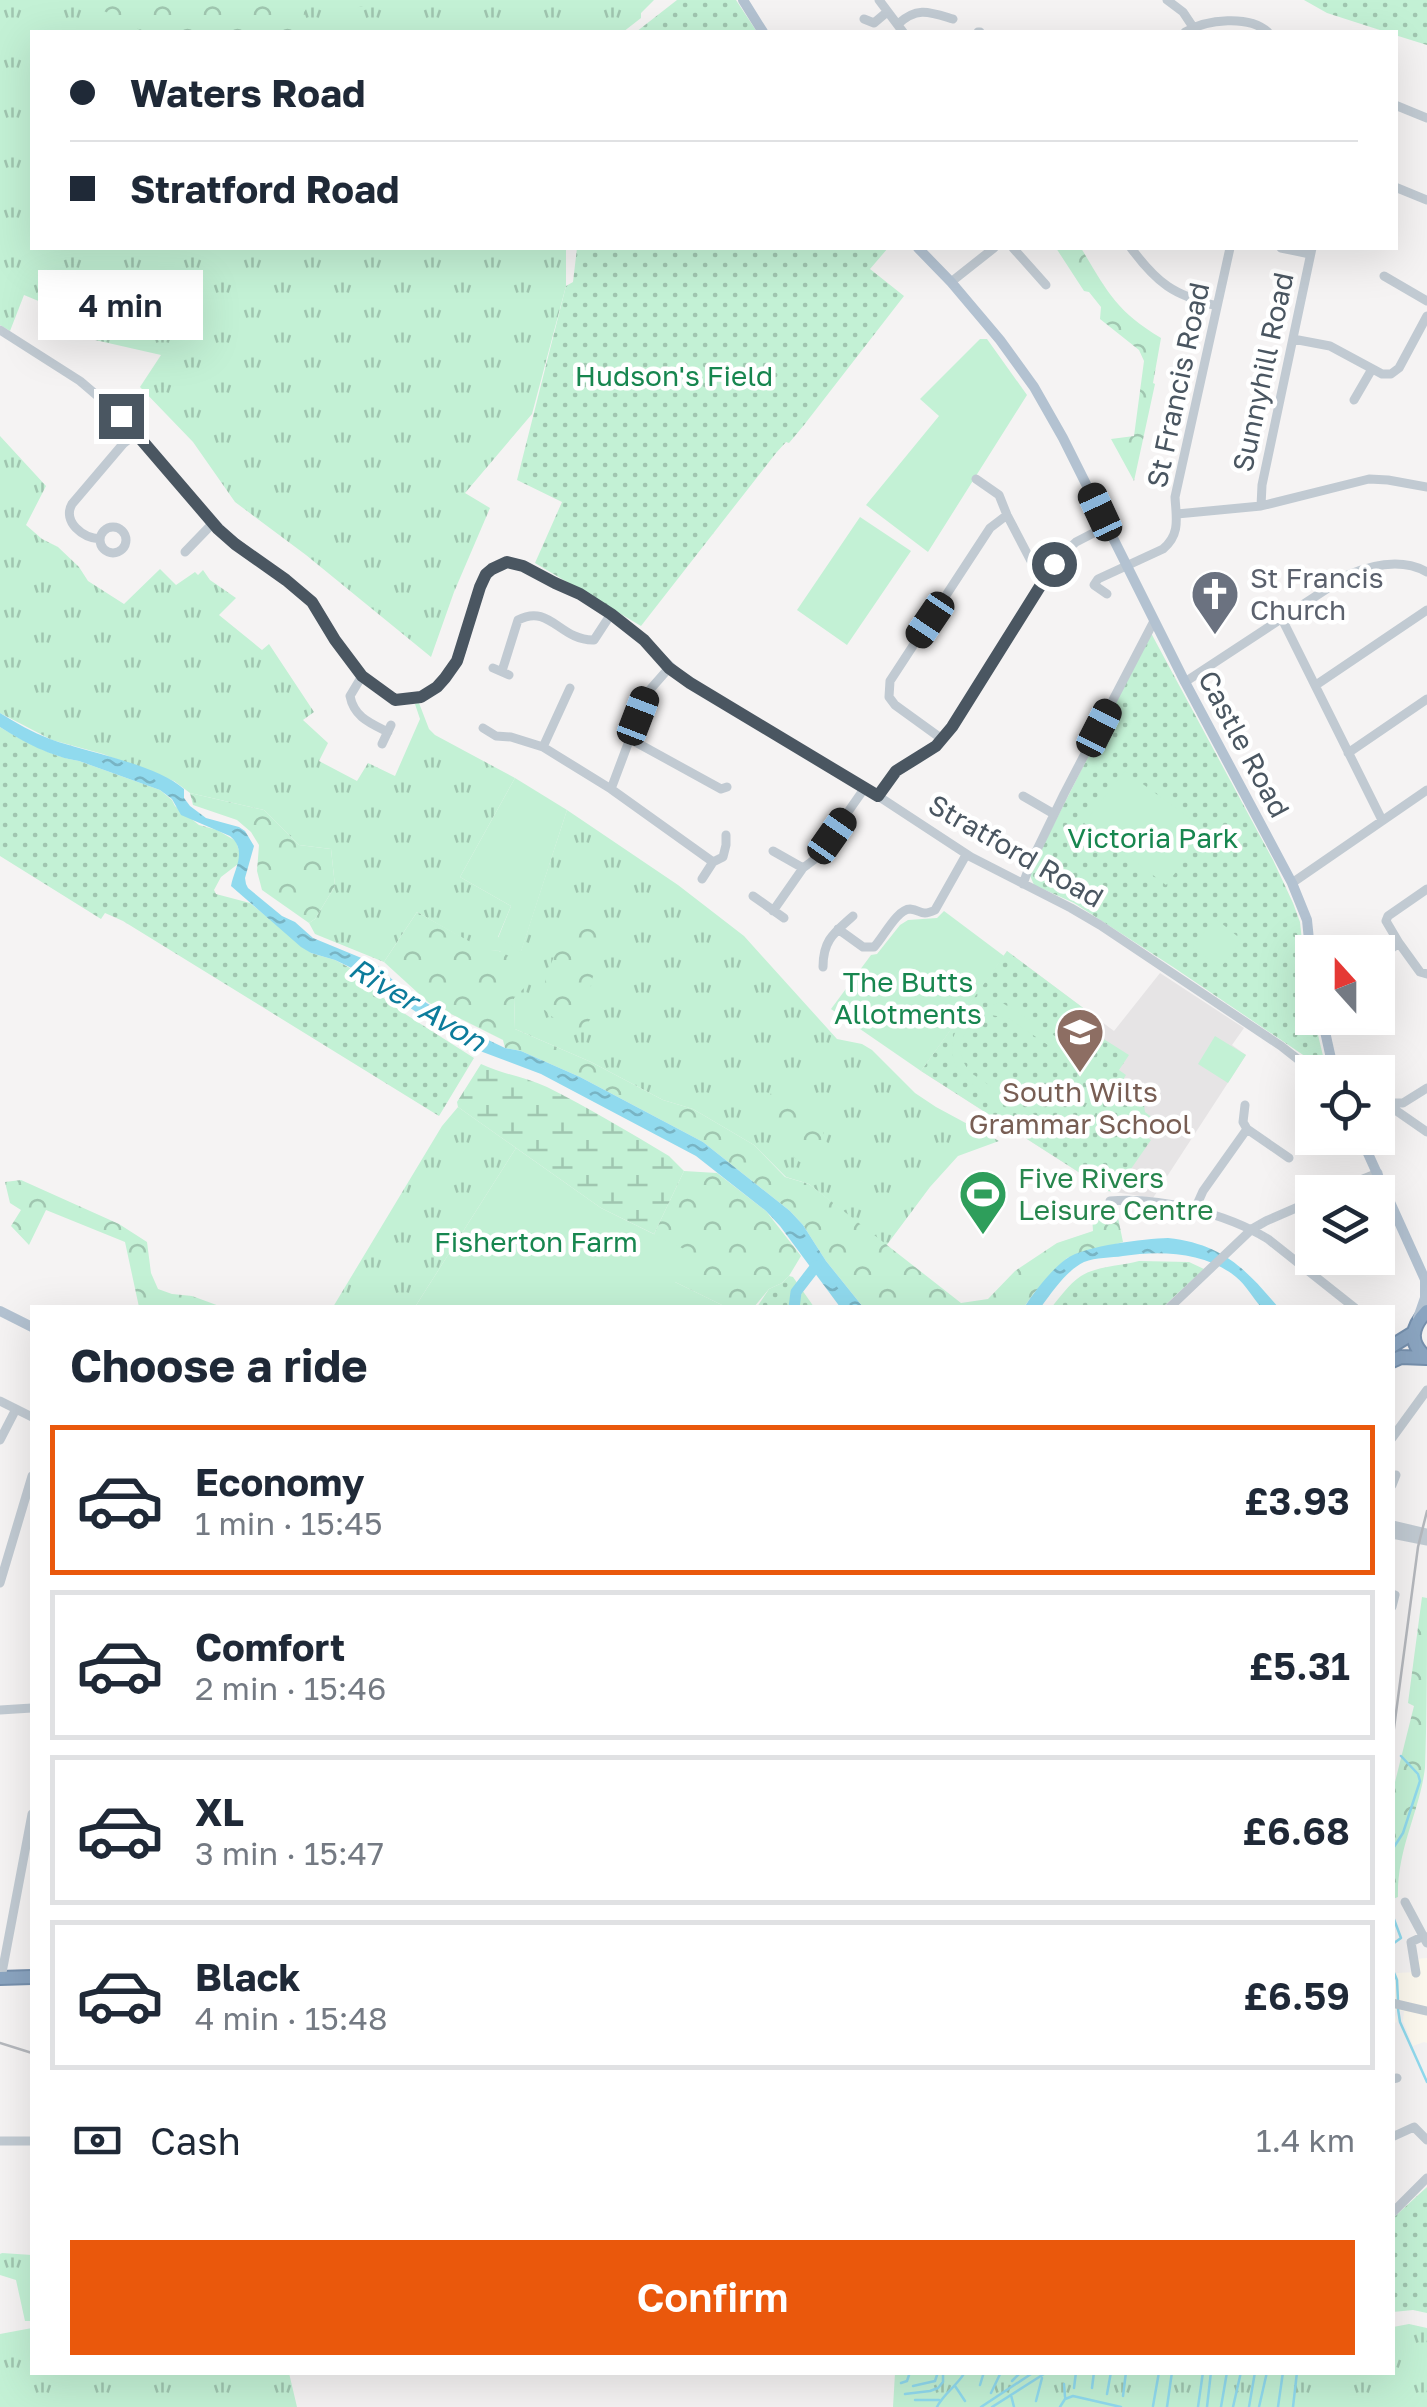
<!DOCTYPE html>
<html lang="en">
<head>
<meta charset="utf-8">
<style>
	:root { --surface:#fff; --page:#f2f2f3; --text:#1f2937; --muted:#747a83; --line:#e0e1e3; --accent:#ea580c }
	body { margin:0; font-family:"Golos Text",sans-serif; background:var(--page); color:var(--text); height:100vh; display:flex; flex-direction:column; font-size:38px; white-space:nowrap }
	* { box-sizing:border-box; margin:0 }
	p { font-size:32px; color:var(--muted) }
	.icon { flex:none; width:55px; height:55px; fill:none; stroke:currentColor; stroke-width:2; stroke-linecap:round; stroke-linejoin:round }
	.map { position:relative; flex:1; overflow:hidden }
	.details { position:absolute; left:30px; top:1305px; width:1365px; height:1070px; display:flex; flex-direction:column; background:var(--surface); border-radius:0px; box-shadow:0 10px 40px #0002 }
	.details>* { flex:none }
	.banner { position:absolute; left:30px; top:30px; width:1368px; height:220px; border-radius:0px; box-shadow:0 10px 40px #0002; display:grid; align-content:center; height:220px; padding:0 40px; background:var(--surface) }
	.needle { width:65px; rotate:339deg }
	.controls { position:absolute; left:1295px; top:935px; display:grid; gap:20px }
	.controls a { display:grid; place-items:center; width:100px; height:100px; border-radius:0px; background:var(--surface); box-shadow:0 10px 40px #0002; font-size:50px }
	.end { position:absolute; width:45px; height:45px; margin:-22px; border:12px solid #4a5661; background:#fff; box-shadow:0 0 0 5px #fff }
	.from { border-radius:50% }
	.bubble { position:absolute; height:70px; border-radius:0px; background:var(--surface); box-shadow:0 10px 40px #0002; font-size:32px; font-weight:600; line-height:70px; text-align:center }
	.car { position:absolute; width:30px; height:60px; margin:-30px -15px; border-radius:12px; box-shadow:0 0 8px 2px #0007; background:linear-gradient(#222 24%,#8ab4d8 0 40%,#222 0 76%,#8ab4d8 0 86%,#222 0) }
	.banner b { display:flex; align-items:center; gap:35px; height:95px; font-size:38px }
	.banner b+b { border-top:2px solid var(--line) }
	.banner i { width:25px; height:25px; background:var(--text) }
	ul { padding:0; list-style:none }
	li { display:flex; align-items:center; gap:30px; height:150px; margin:0 20px 15px; padding:0 20px; border:5px solid var(--line); border-radius:0px }
	li div { flex:1 }
	li b { display:block; font-size:38px }
	li em { font-style:normal; font-weight:600 }
	li.current { border-color:var(--accent) }
	li>.icon { width:90px; height:90px; stroke-width:1.5 }
	h2 { padding:0 40px; font-size:45px; line-height:120px }
	.pay { display:flex; align-items:center; gap:25px; height:110px; padding:0 40px; font-size:38px }
	.pay p { margin-inline-start:auto }
	.button { display:flex; gap:20px; margin-top:auto; padding:20px 40px }
	.button a { flex:1; height:115px; border-radius:0px; background:var(--accent); color:#fff; font-size:40px; font-weight:600; line-height:115px; text-align:center }
	.map>svg:first-child { display:block }
</style>
</head>
<body>
<div class="map">
<svg width="1427" height="2407" viewBox="0 0 1427 2407">
	<defs>
		<pattern id="grass-tufts" width="24" height="20" patternUnits="userSpaceOnUse" patternTransform="scale(2.5)"><rect width="24" height="20" fill="#c3f1d5"/><path d="M3 7l-1-3M5 7V3M7 7l1-3M15 17l-1-3M17 17v-4M19 17l1-3" fill="none" stroke="#a0c6b0"/></pattern>
		<pattern id="forest-crowns" width="20" height="18" patternUnits="userSpaceOnUse" patternTransform="scale(2.5)"><rect width="20" height="18" fill="#c3f1d5"/><path d="M2 6a3 3 0 1 1 6 0M12 15a3 3 0 1 1 6 0" fill="none" stroke="#a0c6b0"/></pattern>
		<pattern id="wetland-marsh" width="20" height="14" patternUnits="userSpaceOnUse" patternTransform="scale(2.5)"><rect width="20" height="14" fill="#c3f1d5"/><path d="M1 5h8M5 5V1M11 12h8M15 12V8" fill="none" stroke="#a0c6b0"/></pattern>
		<pattern id="park-dots" width="8" height="8" patternUnits="userSpaceOnUse" patternTransform="scale(2.5)"><rect width="8" height="8" fill="#c3f1d5"/><path d="M2 2h.1M6 6h.1" fill="none" stroke="#a0c6b0" stroke-width="1.8" stroke-linecap="round"/></pattern>
		<pattern id="water-ripples" width="26" height="14" patternUnits="userSpaceOnUse" patternTransform="scale(2.5)"><rect width="26" height="14" fill="#90daee"/><path d="M2 4q2-2 4 0t4 0M15 11q2-2 4 0t4 0" fill="none" stroke="#78b4c4"/></pattern>
	</defs>
	<rect width="100%" height="100%" fill="#f5f3f3"/>
	<path fill="#fdf9ef" d="M1427,1958V2043L1424,2042L1413,2046L1403,2021L1404,2011L1394,2010L1397,2022L1393,2024V1979L1398,1980L1397,1973L1417,1972L1415,1959Z"/>
	<path fill="#e6e4e5" d="M1007,951L1114,1031L1160,973L1244,1028L1232,1045L1246,1055L1153,1198L1108,1191L921,1071Z"/>
	<path fill="url(#grass-tufts)" d="M0,0H654L641,13V18L623,32H32V248H566V286L532,414L465,493L490,508L454,592L431,657L306,555L235,502L193,442L140,387L161,355L95,340L57,324L65,312L24,295L10,331L0,325Z
		M0,436L46,486L26,525L42,539L58,547L79,567L88,581L124,604L160,569L176,585L195,572L198,575L203,570L210,580L236,598L219,615L262,650L269,644L314,712L303,720L328,743L319,761L357,781L368,763L395,776L420,719L415,704L419,703L429,729L435,735L515,778L460,877L511,906L498,937L521,951L567,810L678,885L744,936L837,1039L862,1044L872,1050L915,1093L936,1107L999,1141L958,1156L930,1187L886,1246L809,1184L786,1177L754,1145L693,1109L663,1100L591,1062L515,1029L514,997L500,951L483,950L417,912L384,962L315,934L309,923L315,919L335,886L331,849L299,845L264,810L190,793L174,781L103,754L52,740L0,713Z
		M458,1107L516,1148L415,1307H333L442,1126Z
		M2,2253L32,2255V2321H25L16,2280L0,2275V2254Z
		M1409,2324L1427,2328V2407H893L895,2373L1392,2372L1393,2327Z
		M32,2328V2372L289,2373L297,2407H0V2334Z"/>
	<path fill="url(#forest-crowns)" d="M83,0H387L359,7L326,11L323,7L307,4L301,32H144Z
		M1056,248H1081C1107,291 1116,311 1161,338L1153,383L1155,384L1134,481L1111,439L1134,436L1144,361L1139,350L1100,319L1101,307L1089,292L1084,291Z
		M190,793L264,810L299,845L331,849L335,886L315,919L309,923L262,890L257,871L259,845L251,832L237,820L193,805Z
		M417,912L483,949L499,951L527,965L525,987L514,998L515,1029L591,1062L663,1100L693,1109L754,1145L785,1177L809,1184L961,1303L988,1299L1015,1271L1057,1243L1093,1231L1092,1215L1116,1208L1123,1242L1067,1258L1034,1293L1024,1307H863L826,1261L803,1225L790,1211L703,1142L580,1077L521,1051L505,1048L503,1040L429,1003L384,962Z
		M594,928L606,939C605,944 605,949 604,955C601,964 592,974 591,984C590,994 596,1004 592,1015C582,1044 553,1019 542,1007C541,988 554,945 571,933C577,929 585,929 594,928Z
		M784,1084C812,1094 819,1120 828,1146L816,1166C790,1164 794,1153 784,1134C775,1117 764,1112 772,1090Z
		M684,1171L717,1173L766,1211L801,1256L789,1276L782,1283L769,1289L754,1307H726L675,1282L654,1234Z
		M21,1180L119,1224L147,1242L151,1273L158,1289L172,1294L192,1296L222,1307H139L125,1242L46,1210L29,1245L11,1226L21,1210L10,1203L5,1182Z
		M1422,1597L1427,1598C1427,1651 1427,1716 1425,1768C1419,1814 1397,1848 1398,1897L1393,1899V1790L1414,1706L1408,1703Z"/>
	<path fill="url(#wetland-marsh)" d="M481,1064C502,1074 525,1077 547,1087C589,1108 629,1132 669,1156L684,1171L654,1234L601,1208L458,1107L457,1102Z"/>
	<path fill="url(#park-dots)" d="M677,0H736L757,32H636Z
		M1304,0H1427V45L1395,35V32H1386L1327,13Z
		M577,248H888L870,269L904,296L804,425L789,443L786,442L776,453L641,626L535,563L562,502L517,480L566,286L573,282Z
		M1151,633L1273,860L1293,903L1300,922L1306,979L1312,1018H1314L1324,1060L1315,1063L1173,967L1074,903L1034,885L1029,873Z
		M0,727C23,741 53,757 79,761L160,790L172,800L175,806L199,825L217,830L236,841L240,854L238,864L221,877L214,890L216,894L250,903L311,953L335,960L367,977L364,983L402,1012L474,1058L439,1116L123,921L105,913L101,919L0,856Z
		M1007,951L1098,1019L1091,1031L1129,1055L1119,1070L1126,1075L1118,1088L1144,1105L1145,1112L1154,1119L1144,1135L1151,1140L1115,1192L1108,1191L921,1071Z
		M1139,1261L1189,1262L1204,1269L1163,1307L1051,1308C1060,1297 1069,1284 1081,1276C1097,1266 1120,1266 1139,1261Z
		M789,1276L793,1277L814,1307H757L769,1289L782,1283Z
		M1427,2187V2313L1413,2310L1393,2312L1392,2219Z"/>
	<path fill="#c3f1d5" fill-rule="evenodd" d="M980,339H987L1027,395L928,552L866,505L939,416L920,399Z
		M860,517L911,551L847,645L797,610Z
		M1125,771L1207,831L1166,885L1084,823Z
		M515,778L567,810L521,952L498,938L511,906L460,877Z
		M944,911L1004,956L921,1071L831,1009L871,955L877,954L900,925L908,920L937,918Z
		M1215,918L1242,940L1220,968L1193,947Z
		M1001,1002L1107,1069C1102,1093 1101,1122 1075,1132C1063,1136 1053,1136 1042,1131L962,1077C948,1058 948,1030 969,1015C978,1009 991,1006 1001,1002ZM991,1015L1008,1018L1085,1070C1099,1094 1084,1117 1060,1127L1048,1124L971,1073C950,1049 963,1023 991,1015Z
		M1215,1036L1246,1055L1228,1083L1198,1064Z
		M516,1148L601,1208L690,1252L675,1282L726,1307H415Z"/>
	<path fill="url(#water-ripples)" d="M0,713C16,723 32,732 50,739C86,752 156,764 184,789V798L190,806L206,818L239,827L245,831L254,846L245,878L246,884L248,888L282,916L295,922L313,938L376,964L399,986L482,1037L505,1048L521,1051L580,1077L703,1142L790,1211L803,1225L826,1261L863,1307H840L780,1226L766,1211L696,1156L541,1074L472,1048L407,1006L362,973L335,960L311,953L301,947L231,886C234,869 248,851 230,836L181,815L172,799L160,790L79,761C52,757 23,742 0,727Z
		M1168,1238C1222,1244 1245,1268 1278,1307H1261C1253,1298 1246,1285 1236,1277C1206,1252 1160,1250 1123,1256C1111,1258 1096,1257 1084,1262C1066,1271 1053,1291 1041,1307L1024,1308C1033,1293 1052,1269 1066,1259C1086,1245 1144,1239 1168,1238Z"/>
	<g fill="none" stroke-linecap="round" stroke-linejoin="round">
		<path stroke="#90daee" stroke-width="2.5" d="M1392,1850L1403,1833L1420,1781L1418,1774L1401,1756
			M1392,1914L1401,1938L1394,1943
			M1392,1968L1397,1980L1398,2001
			M1398,2009L1400,2022L1427,2082
			M914,2373L915,2372
			M1012,2381L1021,2372
			M901,2383L907,2381L910,2372
			M1064,2384L1065,2397
			M980,2385L984,2372
			M913,2386L935,2381L938,2372
			M955,2386L965,2401
			M1074,2388L1076,2372
			M1092,2388L1094,2372
			M991,2393L1001,2372
			M905,2394L930,2391L938,2388L943,2382V2372
			M1107,2394L1111,2372
			M1011,2395L1014,2407
			M1123,2396L1126,2372
			M915,2400H939
			M1036,2401L1042,2378
			M1153,2406L1159,2372
			M937,2407C943,2394 958,2385 965,2372
			M981,2407L1034,2372
			M992,2407L1047,2372
			M1060,2407L1065,2399L1073,2396L1121,2407
			M1167,2407L1172,2372
			M1198,2407L1203,2372
			M1207,2407L1211,2372
			M1221,2407L1227,2372
			M1233,2407L1241,2372
			M1249,2407L1255,2372
			M1259,2407L1267,2372
			M1278,2407L1283,2372
			M1293,2407L1297,2372"/>
		<path stroke="#90daee" stroke-width="11" d="M794,1308L796,1292L816,1266"/>
		<g stroke="#7690ad" stroke-width="16">
			<path id="highway" d="M1427,1311C1411,1327 1408,1343 1427,1358
				M1392,1346L1413,1333
				M1392,1361L1401,1357L1426,1358
				M0,1978L32,1977"/>
		</g>
		<path stroke="#c1cad2" stroke-width="9" d="M879,0L903,32
			M1167,0L1183,12L1193,27
			M864,19L874,23L887,12
			M898,24C917,6 930,12 953,19
			M978,32H980
			M1185,32C1207,19 1249,15 1268,32
			M1395,105L1427,118
			M1395,187L1427,200
			M1013,248L1046,285
			M1131,248C1157,283 1173,295 1217,306
			M1281,248L1310,254
			M1384,276L1427,301
			M951,282L994,248
			M0,330L80,381L121,416L218,529L312,601L335,640L362,676L395,699C405,699 416,699 425,695C438,688 449,675 457,662C471,637 472,568 506,563C524,560 539,576 554,583C561,587 569,589 576,592C598,603 627,624 645,641C660,656 672,670 690,683L878,796L971,857L1071,908L1100,925L1281,1046L1314,1072
			M1293,339L1330,346L1382,374H1391L1399,368L1427,316
			M1354,400L1372,369
			M976,479L999,495L1007,515L1031,561L1048,573
			M1261,506L1262,485L1312,248
			M1177,514L1261,506L1369,479L1388,480L1427,487
			M100 540a13 13 0 1 1 26 0a13 13 0 1 1-26 0Z
			M100,539C83,538 62,522 72,504L123,444L137,433
			M185,552L213,523
			M1107,594L1094,585L1098,579L1163,549C1181,534 1176,517 1175,497L1230,248
			M1281,617L1382,820
			M493,668L509,675
			M502,671L518,620C550,603 560,641 594,640L611,614
			M362,676L350,696C354,717 370,723 388,732
			M1185,682L1348,575C1374,564 1402,558 1427,572
			M1316,685L1427,610
			M483,728L496,736L511,737L543,747L611,789L713,862L723,857L726,845V835
			M630,739L721,789L727,787
			M942,739L895,705L889,697L890,681L990,528L1007,515
			M382,744L391,725
			M543,747L570,688
			M1348,753L1427,699
			M611,789L647,693L669,668
			M878,796L896,771L936,745L952,727L1057,559L1076,542L1107,526
			M1023,796L1054,814
			M773,851L803,868
			M702,879L713,862
			M1292,883L1427,790
			M1023,884L1031,862L1064,794L1154,621
			M753,896L784,918
			M773,911L803,868L815,859L864,789
			M838,929L863,947H874C883,938 897,909 910,909C922,910 920,917 935,910L966,855
			M1399,943L1420,972L1427,974
			M1378,958L1399,943L1386,921L1388,916L1427,889
			M823,967C823,940 834,933 853,916
			M1378,1098L1427,1132
			M1388,1103H1403L1427,1088
			M1245,1105L1243,1122L1247,1129
			M1331,1192L1378,1173
			M1110,1201C1160,1197 1225,1213 1268,1239L1355,1308
			M1195,1209L1203,1191L1247,1129L1289,1158
			M1169,1308L1252,1229L1266,1221L1312,1201
			M0,1401L32,1417
			M1392,1438L1427,1390
			M0,1440L16,1409
			M1392,1485L1396,1475
			M1392,1525L1427,1533
			M1392,1534L1427,1541
			M0,1583L32,1476
			M1392,1594L1395,1595L1392,1607
			M0,1710L32,1708
			M1405,1902L1427,1943
			M1416,1973L1411,1942L1424,1936
			M1,1978L32,1814
			M1392,2003L1427,2011
			M1392,2079L1397,2078
			M1392,2137L1414,2127L1427,2140
			M0,2141H32
			M1392,2213L1427,2178"/>
		<path stroke="#b3c2d1" stroke-width="10" d="M743,0L763,32
			M918,248L951,282L1000,340L1034,387L1063,438L1185,682L1292,883L1307,920L1312,970
			M1322,1018L1334,1072
			M1361,1138L1427,1284
			M0,1311L32,1327
			M1418,1318L1425,1298V1281"/>
		<use href="#highway" stroke="#8ba5c1" stroke-width="12"/>
		<path stroke="#b5b8bd" stroke-width="2.5" d="M1392,1743L1418,1547L1427,1511
			M0,2043L32,2053"/>
	</g>
	<g fill="none" stroke-linecap="round" stroke-linejoin="round">
		<path stroke="#4a5661" stroke-width="12" d="M121,416L218,529L235,544L286,580L312,602L335,640L362,676L395,700L421,697L437,687L445,678L457,661L480,587L486,574L492,569L507,562L523,566L555,583L580,594L611,614L644,640L669,668L690,683L878,796L896,771L936,746L952,727L1054,564"/>
	</g>
	<defs>
		<g id="church-pin" transform="scale(2.5)"><path d="M0 17L-7.5 6A9.5 9.5 0 1 1 7.5 6Z" fill="#6b7280" stroke="#fff"/><path d="M-1.2-6h2.4v3.5h3.3v2.4h-3.3V6h-2.4V-.1h-3.3v-2.4h3.3Z" fill="#fff"/></g>
		<g id="school-pin" transform="scale(2.5)"><path d="M0 17L-7.5 6A9.5 9.5 0 1 1 7.5 6Z" fill="#8d6e63" stroke="#fff"/><path d="M0-5L7-2L0 1L-7-2ZM-4 1L0 2.5L4 1V4Q0 6-4 4Z" fill="#fff"/></g>
		<g id="stadium-pin" transform="scale(2.5)"><path d="M0 17L-7.5 6A9.5 9.5 0 1 1 7.5 6Z" fill="#2e9e5b" stroke="#fff"/><path d="M0-5a6.5 5 0 1 0 0 10a6.5 5 0 1 0 0-10ZM-3.5-1.8h7v3.6h-7Z" fill="#fff"/></g>
	</defs>
	<g fill-rule="evenodd">
		<use href="#church-pin" x="1215" y="594"/>
		<use href="#school-pin" x="1080" y="1032"/>
		<use href="#stadium-pin" x="983" y="1194"/>
	</g>
	<g text-anchor="middle" stroke-width="9" stroke-linejoin="round" paint-order="stroke">
		<g font-size="28" fill="#4a5661" stroke="#fff">
			<text transform="translate(1263 372) rotate(-78)" y="10">Sunnyhill Road</text>
			<text transform="translate(1178 385) rotate(-78)" y="10">St Francis Road</text>
			<text transform="translate(1244 744) rotate(62)" y="10">Castle Road</text>
			<text transform="translate(1016 851) rotate(30)" y="10">Stratford Road</text>
		</g>
		<g font-size="28" fill="#17864f" stroke="#fff">
			<text x="674" y="386">Hudson's Field</text>
			<text x="1153" y="848">Victoria Park</text>
			<text x="908" y="992">The Butts<tspan x="908" dy="32">Allotments</tspan></text>
			<text x="536" y="1252">Fisherton Farm</text>
		</g>
		<g font-size="28" fill="#5b616d" stroke="#fff" text-anchor="start">
			<text x="1250" y="588">St Francis<tspan x="1250" dy="32">Church</tspan></text>
		</g>
		<g font-size="28" fill="#785e54" stroke="#fff">
			<text x="1080" y="1102">South Wilts<tspan x="1080" dy="32">Grammar School</tspan></text>
		</g>
		<g font-size="28" fill="#27864d" stroke="#fff" text-anchor="start">
			<text x="1018" y="1188">Five Rivers<tspan x="1018" dy="32">Leisure Centre</tspan></text>
		</g>
		<g font-size="30" font-style="italic" fill="#0c7c9b" stroke="#fff">
			<text transform="translate(417 1005) rotate(31)" y="10">River Avon</text>
		</g>
	</g>
</svg>
<div class="controls">
<a><svg class="needle" viewBox="-14 -14 28 28"><path d="M0-13l5 13h-10z" fill="#e53935"/><path d="M0 13l5-13h-10z" fill="#747a83"/></svg></a>
<a><svg class="icon" aria-label="locate" viewBox="0 0 24 24"><circle cx="12" cy="12" r="6"/><path d="M12 2v4M12 18v4M2 12h4M18 12h4"/></svg></a>
<a><svg class="icon" aria-label="layers" viewBox="0 0 24 24"><path d="M12 4l9 5-9 5-9-5zM3 14l9 5 9-5"/></svg></a>
</div>
<i class="end from" style="left:1054px;top:564px"></i>
<i class="end" style="left:121px;top:416px"></i>
<div class="bubble" style="left:38px;top:270px;width:165px">4 min</div>
<i class="car" style="left:1100px;top:512px;rotate:335deg"></i>
<i class="car" style="left:930px;top:620px;rotate:214deg"></i>
<i class="car" style="left:638px;top:716px;rotate:21deg"></i>
<i class="car" style="left:1099px;top:728px;rotate:27deg"></i>
<i class="car" style="left:832px;top:836px;rotate:35deg"></i>
<div class="banner">
<b><i class="from"></i>Waters Road</b>
<b><i></i>Stratford Road</b>
</div>
<section class="details">
<h2>Choose a ride</h2>
<ul>
<li class="current"><svg class="icon" aria-label="car" viewBox="0 0 24 24"><path d="M5 17H2v-5l4-1 3-4h7l3 4 3 1v5h-3M9 17h6M6 11h13"/><circle cx="7" cy="17" r="2"/><circle cx="17" cy="17" r="2"/></svg><div><b>Economy</b><p>1 min · 15:45</p></div><em>£3.93</em></li>
<li><svg class="icon" aria-label="car" viewBox="0 0 24 24"><path d="M5 17H2v-5l4-1 3-4h7l3 4 3 1v5h-3M9 17h6M6 11h13"/><circle cx="7" cy="17" r="2"/><circle cx="17" cy="17" r="2"/></svg><div><b>Comfort</b><p>2 min · 15:46</p></div><em>£5.31</em></li>
<li><svg class="icon" aria-label="car" viewBox="0 0 24 24"><path d="M5 17H2v-5l4-1 3-4h7l3 4 3 1v5h-3M9 17h6M6 11h13"/><circle cx="7" cy="17" r="2"/><circle cx="17" cy="17" r="2"/></svg><div><b>XL</b><p>3 min · 15:47</p></div><em>£6.68</em></li>
<li><svg class="icon" aria-label="car" viewBox="0 0 24 24"><path d="M5 17H2v-5l4-1 3-4h7l3 4 3 1v5h-3M9 17h6M6 11h13"/><circle cx="7" cy="17" r="2"/><circle cx="17" cy="17" r="2"/></svg><div><b>Black</b><p>4 min · 15:48</p></div><em>£6.59</em></li>
</ul>
<div class="pay"><svg class="icon" aria-label="cash" viewBox="0 0 24 24"><path d="M3 7h18v10H3z"/><circle cx="12" cy="12" r="2"/></svg>Cash<p>1.4 km</p></div>
<div class="button"><a>Confirm</a></div>
</section>
</div>
</body>
</html>
